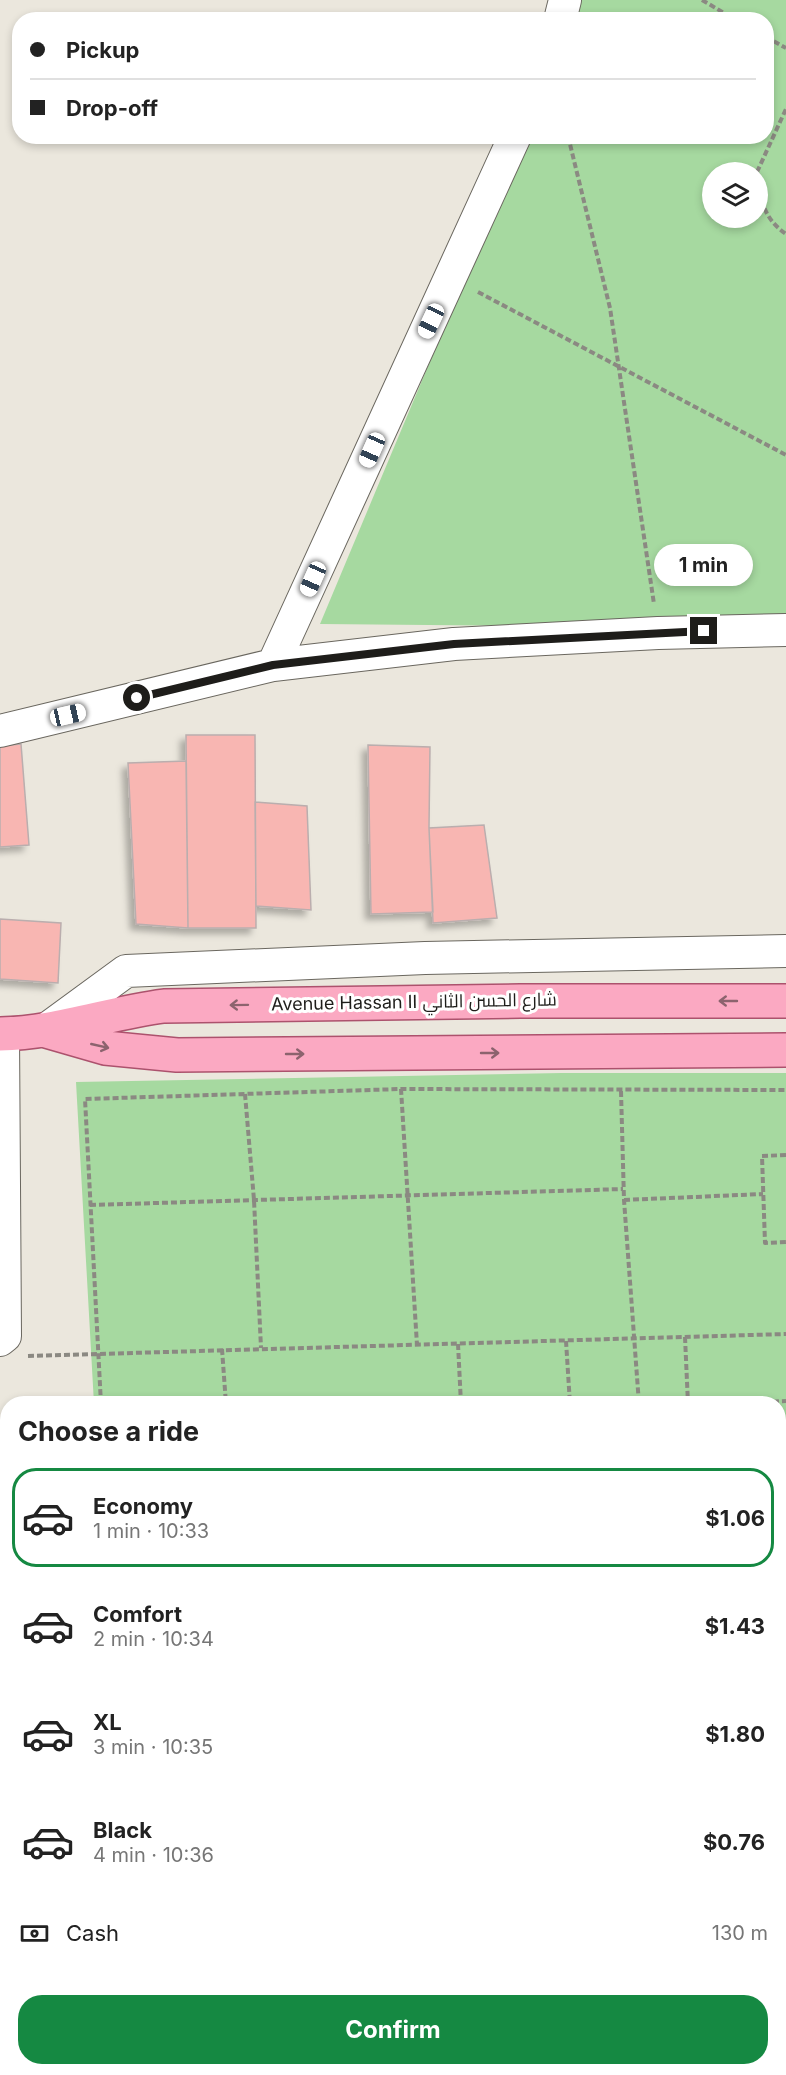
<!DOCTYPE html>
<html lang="en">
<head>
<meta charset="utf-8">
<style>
	:root { --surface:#fff; --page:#f2f2f2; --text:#222; --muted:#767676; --line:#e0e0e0; --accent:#158942 }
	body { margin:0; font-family:Inter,Cairo,sans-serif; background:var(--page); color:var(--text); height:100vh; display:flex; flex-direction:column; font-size:22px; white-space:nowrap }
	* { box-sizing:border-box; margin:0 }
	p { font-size:20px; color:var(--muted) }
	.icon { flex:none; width:33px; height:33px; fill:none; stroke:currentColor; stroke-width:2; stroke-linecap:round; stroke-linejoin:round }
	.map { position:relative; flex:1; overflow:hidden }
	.panel { position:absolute; left:0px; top:1396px; width:786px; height:680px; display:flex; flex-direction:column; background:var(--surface); border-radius:24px 24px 0 0; box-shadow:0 3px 9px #0003 }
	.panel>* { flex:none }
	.top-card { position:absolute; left:12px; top:12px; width:762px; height:132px; border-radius:24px; box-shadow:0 3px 9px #0003; display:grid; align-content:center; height:132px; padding:0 18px; background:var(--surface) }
	.buttons { position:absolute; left:702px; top:162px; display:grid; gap:12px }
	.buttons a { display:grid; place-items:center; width:66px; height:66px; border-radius:50%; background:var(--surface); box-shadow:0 3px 9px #0003; font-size:30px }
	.end { position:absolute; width:27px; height:27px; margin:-14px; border:8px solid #1e1d1a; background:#fff; box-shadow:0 0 0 3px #fff }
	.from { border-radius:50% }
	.bubble { position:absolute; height:42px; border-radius:21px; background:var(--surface); box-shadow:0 3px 9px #0003; font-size:20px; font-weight:700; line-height:42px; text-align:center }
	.car { position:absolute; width:18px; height:36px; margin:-18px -9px; border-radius:8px; box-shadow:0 0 4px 2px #0007; background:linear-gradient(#fff 24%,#345 0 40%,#fff 0 76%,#345 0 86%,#fff 0) }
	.top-card b { display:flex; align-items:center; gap:21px; height:57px; font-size:22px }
	.top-card b+b { border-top:2px solid var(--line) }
	.top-card i { width:15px; height:15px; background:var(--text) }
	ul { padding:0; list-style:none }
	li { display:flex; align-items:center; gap:18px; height:99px; margin:0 12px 9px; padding:0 6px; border:3px solid transparent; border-radius:24px }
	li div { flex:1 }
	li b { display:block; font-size:22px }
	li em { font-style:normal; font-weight:700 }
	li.active { border-color:var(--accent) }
	li>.icon { width:54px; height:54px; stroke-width:1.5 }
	h2 { padding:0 18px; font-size:27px; line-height:72px }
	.pay { display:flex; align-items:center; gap:15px; height:66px; padding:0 18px; font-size:22px }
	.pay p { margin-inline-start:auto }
	.action { display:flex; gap:12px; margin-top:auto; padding:12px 18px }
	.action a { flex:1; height:69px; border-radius:24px; background:var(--accent); color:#fff; font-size:24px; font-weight:700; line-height:69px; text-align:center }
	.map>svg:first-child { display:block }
</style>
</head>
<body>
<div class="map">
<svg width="786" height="2075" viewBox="0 0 786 2075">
	<defs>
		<filter id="shadow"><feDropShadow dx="-5.5" dy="5.5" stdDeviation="3" flood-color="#0004"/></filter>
	</defs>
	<rect width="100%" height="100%" fill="#ebe7dd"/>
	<path fill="#a6d9a0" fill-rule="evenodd" d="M581,0H786V628L320,624L524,137L766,136V20L573,19ZM712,172H758V218H712Z
		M562,1073H786V1591L779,1592L778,1404H94L76,1082Z
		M786,1643V2075H272L268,2069L778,2068V1644Z"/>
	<path fill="#f8b6b2" stroke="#baaeae" stroke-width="1.5" filter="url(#shadow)" d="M186,735H255L256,928H188Z
		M21,744L29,845L0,847V746Z
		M368,745L430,747L429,828L433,912L371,914Z
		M186,761L188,928L136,924L128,763Z
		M255,802L307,806L311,910L256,906Z
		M484,825L497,918L433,923L429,828Z
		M0,919L61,923L58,983L0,979Z
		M0,1831L8,1842V1976L0,1966Z
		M31,2068H146L148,2075H32Z"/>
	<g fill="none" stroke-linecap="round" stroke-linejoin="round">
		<g stroke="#6a675f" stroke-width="34">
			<path id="street" d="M560,20L565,0
				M273,665L515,136
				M0,731L273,665L454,644L658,633L786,630
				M44,1031L126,971L425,958L786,951
				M0,1340L5,1336L3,1034
				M778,1614L786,1613
				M0,1713L8,1718"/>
		</g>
		<g stroke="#ac526d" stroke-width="36">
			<path id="primary" d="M46,1031L105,1048L177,1055L786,1050
				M0,1034C56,1033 109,1013 164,1006L520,1001H786"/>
		</g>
		<path stroke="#8b8982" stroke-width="4" stroke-dasharray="6 3" stroke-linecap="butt" d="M702,0L736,20
			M766,37L786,48
			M568,136L610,308L654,604
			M757,172L786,109
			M758,173C760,199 763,218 786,234
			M478,292L786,455
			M401,1089L417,1345
			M621,1091L624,1200L639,1404
			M245,1094L254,1200L261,1348
			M786,1155L762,1156L765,1243L786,1242
			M624,1200L763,1194
			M90,1205L623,1189
			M685,1337L688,1404
			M566,1341L570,1404
			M458,1344L461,1404
			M222,1349L226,1404
			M28,1356L786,1334
			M101,1404L85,1099L401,1089L786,1090
			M728,1404L786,1401
			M778,1465H786
			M778,1550L786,1549
			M244,2068L254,2075
			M317,2068V2075
			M661,2068L662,2075
			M0,2073L1,2075
			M196,2075L198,2068"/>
		<use href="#street" stroke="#fff" stroke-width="32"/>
		<use href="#primary" stroke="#fba9c2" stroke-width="33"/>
	</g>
	<defs><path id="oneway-shaft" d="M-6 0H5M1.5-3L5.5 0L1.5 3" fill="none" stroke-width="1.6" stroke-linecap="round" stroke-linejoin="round" transform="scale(1.5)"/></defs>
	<g stroke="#8c636e">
		<use href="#oneway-shaft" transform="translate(728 1001) rotate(-180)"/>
		<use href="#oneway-shaft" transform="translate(239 1005) rotate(179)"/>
		<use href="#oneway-shaft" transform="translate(100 1046) rotate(13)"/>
		<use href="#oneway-shaft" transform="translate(490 1053)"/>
		<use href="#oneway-shaft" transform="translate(295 1054)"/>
	</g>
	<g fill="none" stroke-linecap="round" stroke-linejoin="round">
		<path stroke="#1e1d1a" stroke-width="8" d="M137,698L273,665L454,644L704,631"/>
	</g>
	<g text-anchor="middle" stroke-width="6" stroke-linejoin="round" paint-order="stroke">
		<g font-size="18" fill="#1e1d1a" stroke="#fff">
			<text transform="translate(414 1002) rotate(-1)" y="6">Avenue Hassan II شارع الحسن الثاني</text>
		</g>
	</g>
</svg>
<div class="buttons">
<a><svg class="icon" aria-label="layers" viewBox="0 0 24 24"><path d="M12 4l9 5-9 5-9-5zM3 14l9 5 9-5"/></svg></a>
</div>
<i class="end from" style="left:137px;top:698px"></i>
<i class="end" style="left:704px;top:631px"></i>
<div class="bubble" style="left:654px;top:544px;width:99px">1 min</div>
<i class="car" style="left:431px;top:321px;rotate:205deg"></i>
<i class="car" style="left:372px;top:450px;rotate:204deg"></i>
<i class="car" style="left:313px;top:579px;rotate:204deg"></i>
<i class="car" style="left:68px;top:715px;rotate:77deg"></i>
<div class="top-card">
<b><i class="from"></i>Pickup</b>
<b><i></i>Drop-off</b>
</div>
<section class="panel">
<h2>Choose a ride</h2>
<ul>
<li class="active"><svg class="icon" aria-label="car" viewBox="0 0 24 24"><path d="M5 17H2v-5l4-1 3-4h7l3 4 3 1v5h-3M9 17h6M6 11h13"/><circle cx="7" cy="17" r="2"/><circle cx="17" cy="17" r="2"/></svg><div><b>Economy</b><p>1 min · 10:33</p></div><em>$1.06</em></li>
<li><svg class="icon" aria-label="car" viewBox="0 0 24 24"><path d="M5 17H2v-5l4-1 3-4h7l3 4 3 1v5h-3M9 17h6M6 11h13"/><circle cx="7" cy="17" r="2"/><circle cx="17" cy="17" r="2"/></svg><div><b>Comfort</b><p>2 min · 10:34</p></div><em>$1.43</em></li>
<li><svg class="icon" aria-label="car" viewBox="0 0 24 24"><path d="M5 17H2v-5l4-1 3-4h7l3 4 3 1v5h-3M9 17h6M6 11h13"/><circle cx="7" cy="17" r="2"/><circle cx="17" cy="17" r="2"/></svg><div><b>XL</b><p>3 min · 10:35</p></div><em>$1.80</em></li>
<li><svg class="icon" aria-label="car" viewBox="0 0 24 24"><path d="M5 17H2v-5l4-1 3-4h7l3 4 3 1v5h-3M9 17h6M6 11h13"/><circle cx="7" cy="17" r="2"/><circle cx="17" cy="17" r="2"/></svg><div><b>Black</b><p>4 min · 10:36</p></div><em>$0.76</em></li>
</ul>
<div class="pay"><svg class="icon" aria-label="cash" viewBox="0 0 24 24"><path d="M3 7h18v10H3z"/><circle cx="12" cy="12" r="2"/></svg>Cash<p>130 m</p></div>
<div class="action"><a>Confirm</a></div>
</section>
</div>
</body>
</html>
